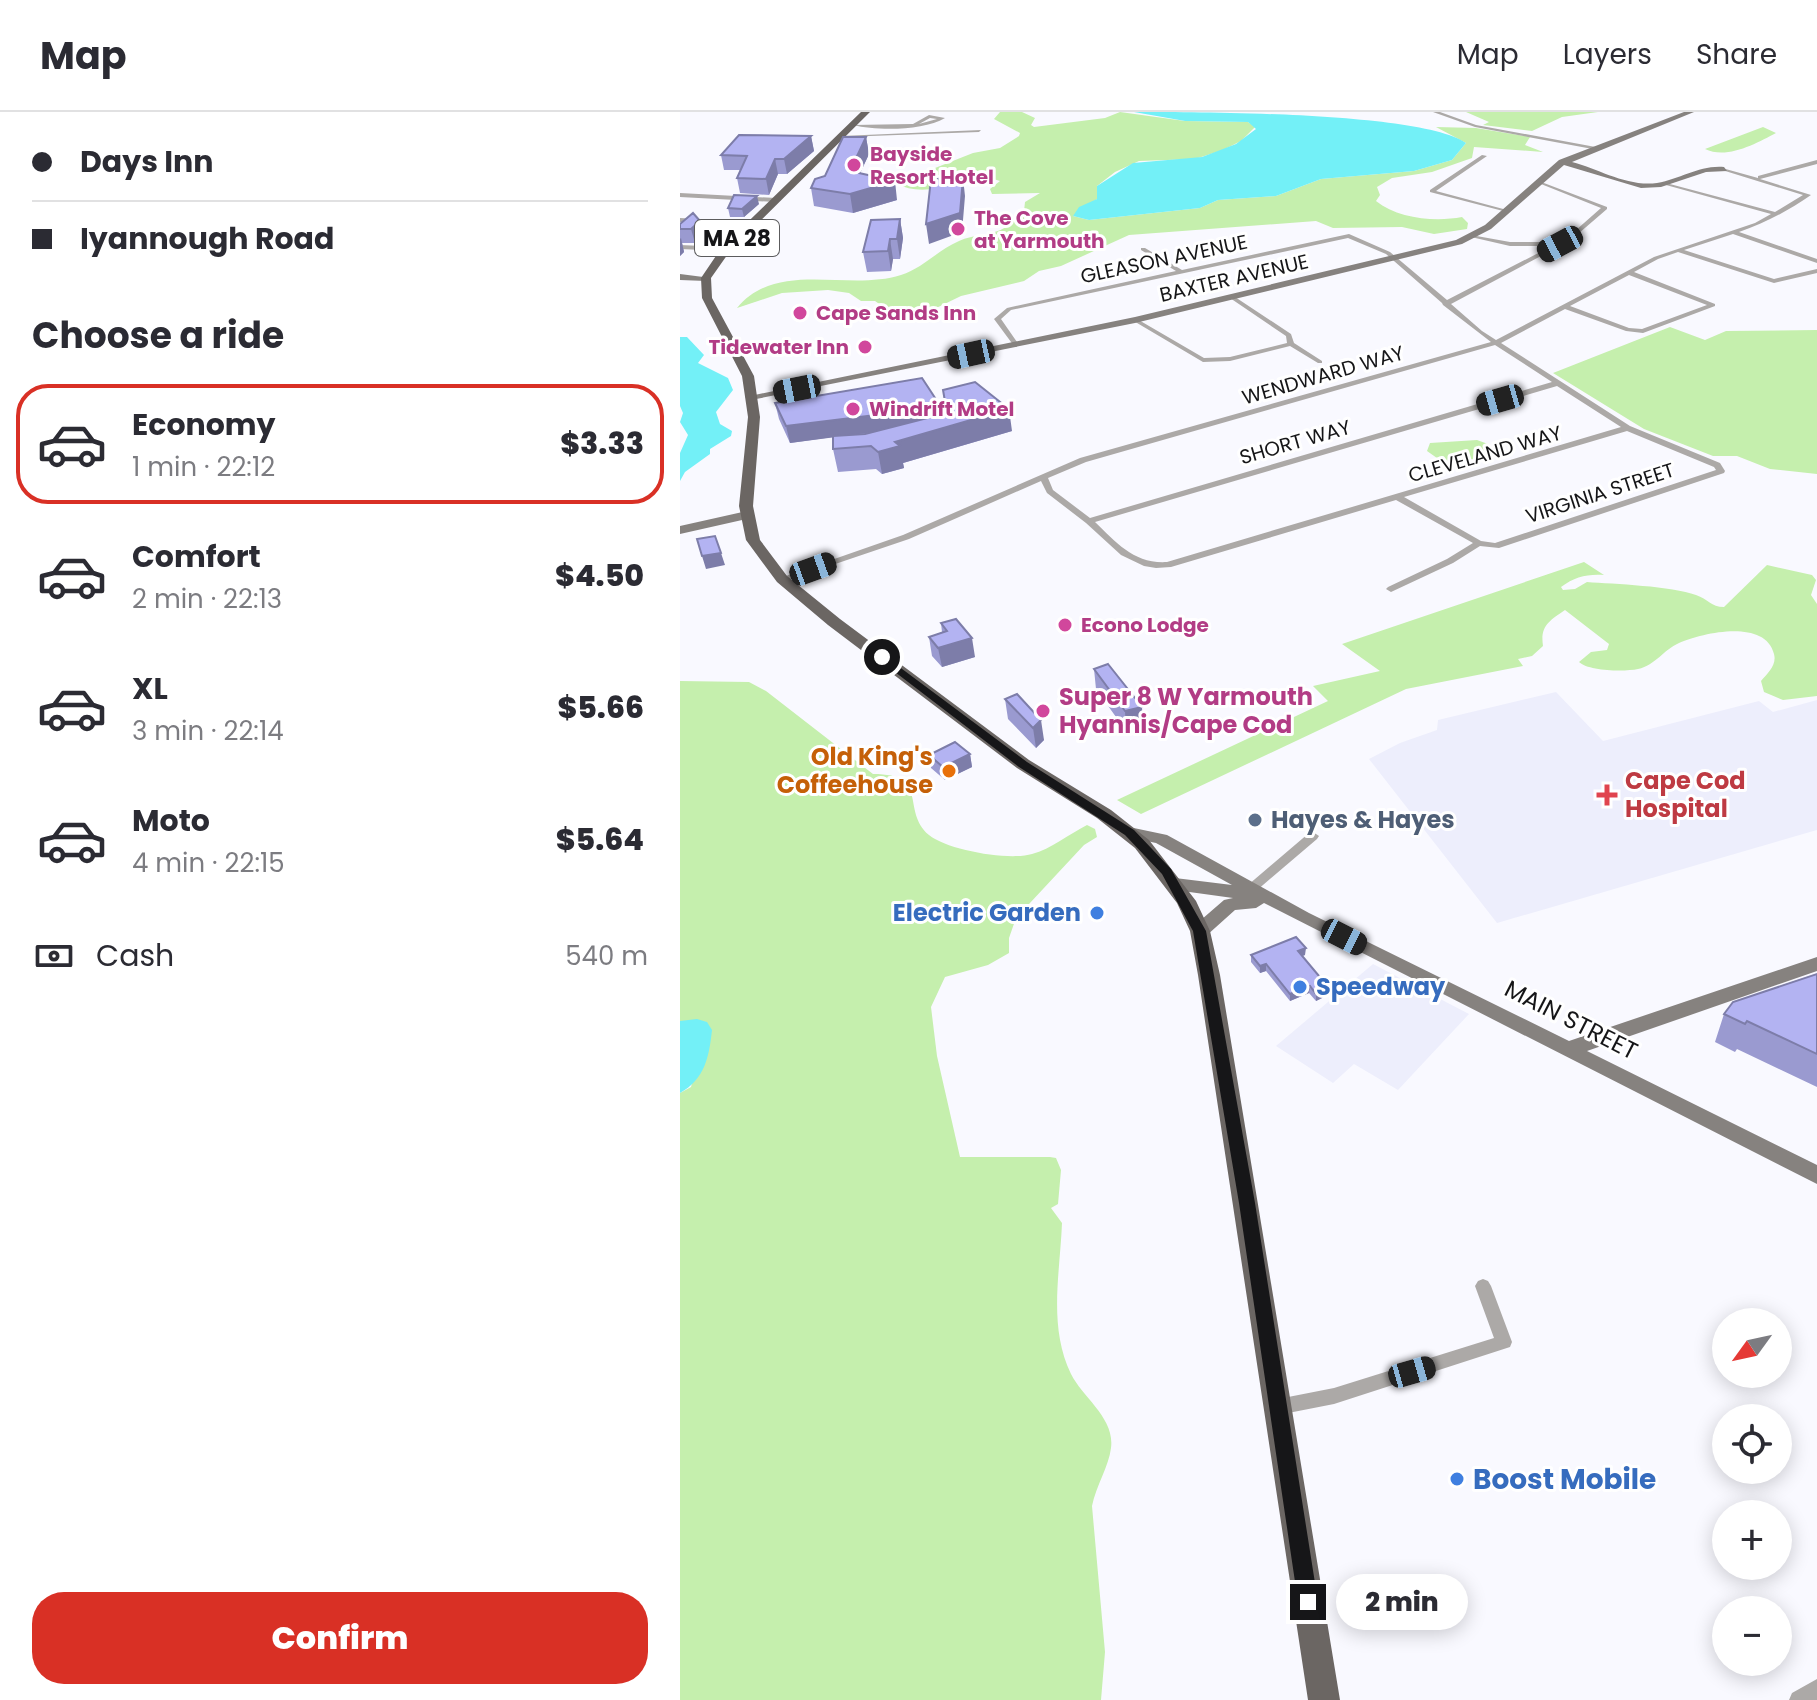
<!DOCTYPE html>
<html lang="en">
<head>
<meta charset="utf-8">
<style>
	:root { --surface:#fff; --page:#f2f2f3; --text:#2b2b33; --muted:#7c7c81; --line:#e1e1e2; --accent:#d93025 }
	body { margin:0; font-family:Poppins,sans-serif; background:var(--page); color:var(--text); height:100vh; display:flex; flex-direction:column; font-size:30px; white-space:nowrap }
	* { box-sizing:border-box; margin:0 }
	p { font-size:26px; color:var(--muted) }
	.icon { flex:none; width:44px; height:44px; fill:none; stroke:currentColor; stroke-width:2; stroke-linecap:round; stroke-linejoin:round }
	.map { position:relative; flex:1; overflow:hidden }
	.sheet { display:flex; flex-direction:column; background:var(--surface); width:680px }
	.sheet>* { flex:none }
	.top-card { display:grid; align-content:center; height:176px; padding:0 32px; background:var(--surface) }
	.needle { width:52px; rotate:237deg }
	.buttons { position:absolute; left:1032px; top:1196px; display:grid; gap:16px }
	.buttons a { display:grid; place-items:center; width:80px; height:80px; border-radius:50%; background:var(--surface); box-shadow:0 4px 20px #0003; font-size:40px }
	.end { position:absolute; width:36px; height:36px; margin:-18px; border:10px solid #161618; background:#fff; box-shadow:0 0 0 4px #fff }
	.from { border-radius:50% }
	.bubble { position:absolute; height:56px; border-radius:28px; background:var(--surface); box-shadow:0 4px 20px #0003; font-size:26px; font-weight:800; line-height:56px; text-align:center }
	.car { position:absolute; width:24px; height:48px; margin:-24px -12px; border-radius:10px; box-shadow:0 0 6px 2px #0007; background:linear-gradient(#222 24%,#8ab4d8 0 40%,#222 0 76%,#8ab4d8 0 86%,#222 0) }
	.top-card b { display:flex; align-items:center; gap:28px; height:76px; font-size:30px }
	.top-card b+b { border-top:2px solid var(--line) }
	.top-card i { width:20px; height:20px; background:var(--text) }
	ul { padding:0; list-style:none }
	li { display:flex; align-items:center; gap:24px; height:120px; margin:0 16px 12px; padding:0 16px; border:4px solid transparent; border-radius:32px }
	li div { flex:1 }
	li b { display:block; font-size:30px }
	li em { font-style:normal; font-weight:800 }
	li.on { border-color:var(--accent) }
	li>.icon { width:72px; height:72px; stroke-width:1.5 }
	h2 { padding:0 32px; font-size:36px; line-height:96px }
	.pay { display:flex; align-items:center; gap:20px; height:88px; padding:0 32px; font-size:30px }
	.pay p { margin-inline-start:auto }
	.primary-button { display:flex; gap:16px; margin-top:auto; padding:16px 32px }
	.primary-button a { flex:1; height:92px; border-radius:32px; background:var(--accent); color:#fff; font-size:32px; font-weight:800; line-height:92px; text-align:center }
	header { display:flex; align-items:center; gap:48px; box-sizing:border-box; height:112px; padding:0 40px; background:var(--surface); border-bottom:2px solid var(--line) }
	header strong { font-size:38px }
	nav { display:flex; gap:44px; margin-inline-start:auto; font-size:28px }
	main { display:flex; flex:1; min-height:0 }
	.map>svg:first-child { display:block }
</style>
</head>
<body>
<header>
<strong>Map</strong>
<nav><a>Map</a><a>Layers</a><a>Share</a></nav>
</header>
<main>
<section class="sheet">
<div class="top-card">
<b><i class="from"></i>Days Inn</b>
<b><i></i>Iyannough Road</b>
</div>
<h2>Choose a ride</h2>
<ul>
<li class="on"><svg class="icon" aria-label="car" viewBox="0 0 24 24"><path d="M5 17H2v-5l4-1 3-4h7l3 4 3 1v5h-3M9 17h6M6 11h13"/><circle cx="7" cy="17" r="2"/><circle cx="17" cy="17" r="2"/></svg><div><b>Economy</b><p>1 min · 22:12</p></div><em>$3.33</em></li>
<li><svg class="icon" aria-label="car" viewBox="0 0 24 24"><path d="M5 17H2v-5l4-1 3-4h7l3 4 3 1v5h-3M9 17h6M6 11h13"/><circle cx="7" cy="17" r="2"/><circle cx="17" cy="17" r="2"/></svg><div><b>Comfort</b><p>2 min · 22:13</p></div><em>$4.50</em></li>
<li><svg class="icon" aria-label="car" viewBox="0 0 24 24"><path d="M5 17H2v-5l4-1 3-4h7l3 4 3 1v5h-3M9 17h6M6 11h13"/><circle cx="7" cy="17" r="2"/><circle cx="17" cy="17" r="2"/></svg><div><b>XL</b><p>3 min · 22:14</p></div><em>$5.66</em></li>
<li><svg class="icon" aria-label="car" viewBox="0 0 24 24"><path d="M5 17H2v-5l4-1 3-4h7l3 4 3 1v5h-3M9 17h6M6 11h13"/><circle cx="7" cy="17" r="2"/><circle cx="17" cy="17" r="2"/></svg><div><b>Moto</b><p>4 min · 22:15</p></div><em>$5.64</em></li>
</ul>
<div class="pay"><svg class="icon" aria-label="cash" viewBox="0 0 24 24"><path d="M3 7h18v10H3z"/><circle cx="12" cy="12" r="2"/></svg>Cash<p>540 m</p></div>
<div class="primary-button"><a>Confirm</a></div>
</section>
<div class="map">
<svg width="1137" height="1588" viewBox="0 0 1137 1588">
	<rect width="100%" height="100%" fill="#f9f9ff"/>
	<path fill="#edeefc" d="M876,580L923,629L1079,589L1093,600L1137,588V718L817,811L689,647L720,631L757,618L758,608Z
		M693,852L789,902L718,978L674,952L653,971L596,934Z"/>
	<path fill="#c5efad" d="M320,0H342L355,6L351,13L354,15L425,6L440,0L505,9L568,10L575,15L561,29L543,38L515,47L459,49L435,60L417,74V87L393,104L409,108L520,96L538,88L596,84L641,67L734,59L772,48L786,31L756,15L796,16L850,25L845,33L863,40L794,35L792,46L752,60L712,66L697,75L700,83L696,89C718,107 756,110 782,105L788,111L787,117L754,122L722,115L653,116L636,109L449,123L381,154L359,159L344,169L281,184L248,200L208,198L195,189H181L169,181L148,178L102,181L57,196C97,147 168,180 221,163C243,156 258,138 279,129C293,122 312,124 326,115C333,111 338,104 344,99L345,90L360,81L312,82L310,77L320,69L284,58L253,64L271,73C255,78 231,81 217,71L293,41L320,36L339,24L340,21L314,7Z
		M786,0H918L882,5L852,19L803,13L809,10Z
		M1083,15L1096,21C1077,31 1047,48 1025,37Z
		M990,215L1025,228L1046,219L1137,218V362L1090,357L1057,344H1033L964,317L873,261Z
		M797,328L808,332L810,339L794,347L764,351L747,339L750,331Z
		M904,450L924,463C906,462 895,465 881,475L883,478L895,477L907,470C934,472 992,474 1016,483C1028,487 1031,495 1044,495L1087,453L1132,463L1136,468L1131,483L1137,492V584L1103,588L1084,580L1081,569C1088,561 1097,553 1094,542C1085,506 1022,521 999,531C983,538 976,553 958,557C944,560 908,559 899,550L911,540L927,538L929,532L885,498C869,509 860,514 863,534L852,544L838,547L843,554L726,577L461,702L437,688L648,589L633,574L700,559L662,532Z
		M0,569L69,570L86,579L193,662C251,662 220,698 249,723C267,738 329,749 352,742C371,737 389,722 407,713L415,717L417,725L404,733L336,806L329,826V841L308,853L265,865L251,895L257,944L280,1045H370L376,1046L381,1058L378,1092L371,1096L382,1111C380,1162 368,1214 391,1262C403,1286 435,1306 431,1336C429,1354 416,1374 412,1394L425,1540L421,1588H0V981L11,975L27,910L0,909Z"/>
	<path fill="#73f0f7" d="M454,0C522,0 741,0 786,31L772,48L734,59L641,67L596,84L538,88L520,96L409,108L393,104L399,95L417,87V74L453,51L522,45L556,32L576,17L568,10L505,9Z
		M0,225H7L24,243L18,251L48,266L53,278L36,300L40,312L52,319L51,324L30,337V342L5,360L0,369V341L8,323L0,310L3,301L0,294Z
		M17,907L27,910L32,918C29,945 25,967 0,981V909Z"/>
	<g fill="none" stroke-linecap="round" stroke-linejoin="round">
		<path fill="#aca9a7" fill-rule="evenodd" d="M753,0H760L796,13L921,36L918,38L795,15Z
			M249,3L265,6C243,19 197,19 173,13L233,12ZM250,6L257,7L239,12Z
			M301,18L299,20L163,25L161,24Z
			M802,43L807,44L756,79L827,98V100L750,80V78Z
			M1137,48V52L1080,67L1131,83C1108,99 1085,111 1059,120L1137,147V151L1053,122L1004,138L1094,167L1137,157V161L1094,171L998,140L978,147L954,160L1035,192V194L963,221L946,219L885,197L821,231L950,314L1040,351L1045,359L1044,361L819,436L800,434L773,451L711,480L706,477L708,475L767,447L793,431L716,388L491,455L476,456L464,454L441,443L406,411L367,381L361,369L229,427L105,469H99L97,467L223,423L400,346L811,230L763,193L762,191L706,142L668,126L331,198L321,207L339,233L336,235L334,234L314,207L327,196L496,159L461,138V136H465L502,158L669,122L710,140L767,188L872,134H830L791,125V123L830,130H878L887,126L921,96L856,70V68L927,95V97L891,128L771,192L802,219L816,228L974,145L1075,111L1091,102L986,73V71L1095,100L1123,83L1042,58V56L1078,66V64ZM949,163L1027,193L962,217L949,216L890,194ZM815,233L872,270L410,406L373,378L368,366L406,350ZM877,274L941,315L487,450C454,452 437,431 415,410ZM947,319L1034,355L1036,358L815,431L801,429L724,385Z
			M0,81L96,86L99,88L96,90L0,85Z
			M0,106L72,110L75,112L72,114L0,110Z
			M0,133L46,135L49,137L46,139L0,137Z
			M552,183L611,222L614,231L642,249V251H638L610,234L550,249L523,250L452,208L457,207L524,246L550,245L607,231L606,224L550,186V184Z
			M633,720L639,724L637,727L576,779H568L566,776L568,773L629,721Z
			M803,1167L808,1169L811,1174L832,1230L830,1235L654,1292L598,1303L592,1301L590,1295L592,1289L598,1287L654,1276L814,1226L795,1174L798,1169Z
			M1137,1567V1588H1109L1112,1581Z"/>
		<path fill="#86827f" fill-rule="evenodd" d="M1004,0H1014L892,50C919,57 947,75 977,71C1001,67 1019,53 1044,55L1047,59L1026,60L981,75L961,76L884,53L811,117L782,132L455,211L71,288L65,285L455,205L776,128L805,113L879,48Z
			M0,162L31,166L26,169L0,168Z
			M67,399L73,403L71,406L0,422V414Z
			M449,715L487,723L629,801L889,929L1137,845V859L907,939L1137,1053V1072L584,791L576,796L555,798L526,824H514L511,819L514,814L544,788L553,786L495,778L489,776L486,772L489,768L495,766L552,773L476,731L443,724L441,720Z"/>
		<path fill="#6b6663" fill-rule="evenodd" d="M181,0H190L50,139L31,166L32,186L74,264L80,305L73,394L80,428L107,464L160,507L349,648L431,698L469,728L516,789L530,819L540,863L660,1588H628L518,863L510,819L497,791L455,736L417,706L337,656L148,513L97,470L66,428L59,394L68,305L62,264L22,186L21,166L42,135Z"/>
	</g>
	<path fill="#9a9ad0" d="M131,24L134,39L107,62H98L89,83L60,81L57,66L60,58H44L41,43Z
		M186,25L189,42L180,61L217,88L173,101L134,94L131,76Z
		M79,92L64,105H50L48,96Z
		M220,107L223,126L220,147H213L211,159L187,160L183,140Z
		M20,109L24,123L15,131H2L4,140L0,144V112Z
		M263,278L332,319L223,351L224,356L202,362L196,357L158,360L153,337V325L110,331L99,307L95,291L261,295L262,302L266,301Z
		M261,511L295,545L262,555L252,544L249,525L262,520Z
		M414,557L463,615L446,619L416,577Z
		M337,582L364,628L356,636L328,607L325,587Z
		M290,642L292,655L265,668L251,656L249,643Z
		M571,843H625L622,844L648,883L636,889L629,881L610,889L586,859L580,861L571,850Z
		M1137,862V975L1057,937L1055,940L1035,930L1044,902Z"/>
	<path fill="#7d7da9" d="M131,24L134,39L107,62L104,47Z
		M186,25L189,42L173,77L170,59Z
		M95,47L98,62L89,83L86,67Z
		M283,66L285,84L282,120L249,132L246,112Z
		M215,69L217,88L173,101L170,82Z
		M77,84L79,92L64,105L62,97Z
		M220,107L223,126L220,147L217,127Z
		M20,109L24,123L15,131L11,117Z
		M1,126L4,140L0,144V127Z
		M210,127L213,147L211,159L208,139Z
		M261,295L263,311L110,331L106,314Z
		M329,297L332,319L223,351L224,356L202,362L198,340L215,330Z
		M41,441L45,453L26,457L22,444Z
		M292,526L295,545L262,555L258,536Z
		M462,595L463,615L446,619L445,599Z
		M361,608L364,628L356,636L353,616Z
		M290,642L292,655L265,668L263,655Z
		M626,836L625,843L617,846L618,839Z
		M586,852V859L580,861V854Z
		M630,874L629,881L610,889V882Z
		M649,876L648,883L636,889V882Z"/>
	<path fill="#b3b3f2" stroke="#7d7da9" stroke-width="2" d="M59,23L131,24L104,47H95L86,67L57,66L67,44L41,43Z
		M163,25H186L170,59L215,69L170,82L131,76L135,67L145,64Z
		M283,66L280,101L246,112L251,67Z
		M54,83L77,84L62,97L48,96Z
		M13,101L20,109L11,117H0V112Z
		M220,107L217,127H210L208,139L183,140L191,108Z
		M242,266L261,295L106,314L95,291Z
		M295,270L329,297L215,330L220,334L198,340L191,334L153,337V324L185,322L267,301L263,278Z
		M35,424L41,441L22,444L17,427Z
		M276,507L292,526L258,536L249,525L267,519L261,511Z
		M428,552L462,595L445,599L414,557Z
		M337,582L361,608L353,616L325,587Z
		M275,630L290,642L263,655L249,643Z
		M616,825L626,836L618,839L649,876L636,882L630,874L610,882L586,852L580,854L571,843Z
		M1137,862V942L1067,909L1065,912L1044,902L1053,890Z"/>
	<path fill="#161618" d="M202,542L347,650L454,718L491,757L526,819L575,1091L638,1490L635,1497L628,1500L621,1497L618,1490L559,1091L513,819L482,762L445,723L339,655L198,547Z"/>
	<g fill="#d1479c" stroke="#fff" stroke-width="3">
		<circle cx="174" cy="53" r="8"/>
		<circle cx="278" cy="117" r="8"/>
		<circle cx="120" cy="201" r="8"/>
		<circle cx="185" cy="235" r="8"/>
		<circle cx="173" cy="297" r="8"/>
		<circle cx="385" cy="513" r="8"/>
		<circle cx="363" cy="599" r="8"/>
	</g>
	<circle fill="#e8710a" stroke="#fff" stroke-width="3" cx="269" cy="659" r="8"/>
	<path fill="#e0444e" stroke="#fff" stroke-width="3" d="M923 671h8v8h8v8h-8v8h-8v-8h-8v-8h8z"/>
	<circle fill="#5c6f8a" stroke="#fff" stroke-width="3" cx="575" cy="708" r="8"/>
	<g fill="#3f7fe0" stroke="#fff" stroke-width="3">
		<circle cx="417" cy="801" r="8"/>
		<circle cx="620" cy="875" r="8"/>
		<circle cx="777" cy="1367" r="8"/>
	</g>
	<g text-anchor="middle" stroke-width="6" stroke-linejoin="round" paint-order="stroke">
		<g font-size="20" font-weight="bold" fill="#b23c85" stroke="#fff" text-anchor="start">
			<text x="190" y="49">Bayside<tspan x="190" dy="23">Resort Hotel</tspan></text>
			<text x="294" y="113">The Cove<tspan x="294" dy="23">at Yarmouth</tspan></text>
			<text x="136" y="208">Cape Sands Inn</text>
			<text x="169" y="242" text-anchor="end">Tidewater Inn</text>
			<text x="189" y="304">Windrift Motel</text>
			<text x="401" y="520">Econo Lodge</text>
		</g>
		<g font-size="20" fill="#161618" stroke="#fff">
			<text transform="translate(484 147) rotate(-12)" y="7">GLEASON AVENUE</text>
			<text transform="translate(554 166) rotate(-13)" y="7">BAXTER AVENUE</text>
			<text transform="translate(643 263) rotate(-16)" y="7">WENDWARD WAY</text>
			<text transform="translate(615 330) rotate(-16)" y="7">SHORT WAY</text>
			<text transform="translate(805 342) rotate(-16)" y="7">CLEVELAND WAY</text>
			<text transform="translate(920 381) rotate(-18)" y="7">VIRGINIA STREET</text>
		</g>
		<rect fill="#fff" stroke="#5c5c5d" stroke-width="2" x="15" y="108" width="84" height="36" rx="6"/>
		<g font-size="22" font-weight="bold" fill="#161618">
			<text x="57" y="134">MA 28</text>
		</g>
		<g font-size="24" font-weight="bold" fill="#b23c85" stroke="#fff" text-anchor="start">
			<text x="379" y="593">Super 8 W Yarmouth<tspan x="379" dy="28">Hyannis/Cape Cod</tspan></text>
		</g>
		<g font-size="24" font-weight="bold" fill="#c56008" stroke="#fff" text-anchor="end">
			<text x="253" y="653">Old King's<tspan x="253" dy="28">Coffeehouse</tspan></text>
		</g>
		<g font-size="24" font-weight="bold" fill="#be3a42" stroke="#fff" text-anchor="start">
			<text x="945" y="677">Cape Cod<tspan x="945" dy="28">Hospital</tspan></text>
		</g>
		<g font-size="24" font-weight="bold" fill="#4e5e75" stroke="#fff" text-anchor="start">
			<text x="591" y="716">Hayes &amp; Hayes</text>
		</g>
		<g font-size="24" font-weight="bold" fill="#366cbe" stroke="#fff" text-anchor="end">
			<text x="401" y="809">Electric Garden</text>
			<text x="636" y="883" text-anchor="start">Speedway</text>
		</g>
		<g font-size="24" fill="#161618" stroke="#fff">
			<text transform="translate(891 908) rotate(27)" y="8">MAIN STREET</text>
		</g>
		<g font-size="28" font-weight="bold" fill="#366cbe" stroke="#fff" text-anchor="start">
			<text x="793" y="1377">Boost Mobile</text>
		</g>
	</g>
</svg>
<div class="buttons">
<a><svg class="needle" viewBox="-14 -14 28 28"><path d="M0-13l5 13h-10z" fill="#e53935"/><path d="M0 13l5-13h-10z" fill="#7c7c81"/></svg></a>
<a><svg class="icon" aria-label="locate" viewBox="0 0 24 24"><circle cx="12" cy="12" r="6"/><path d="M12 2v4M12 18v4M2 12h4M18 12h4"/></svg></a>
<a>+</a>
<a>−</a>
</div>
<i class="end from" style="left:202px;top:545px"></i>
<i class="end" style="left:628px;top:1490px"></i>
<div class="bubble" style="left:656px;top:1462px;width:132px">2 min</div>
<i class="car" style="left:880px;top:132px;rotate:242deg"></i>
<i class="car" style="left:291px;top:242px;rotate:258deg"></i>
<i class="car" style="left:117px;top:277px;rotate:259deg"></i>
<i class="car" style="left:820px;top:288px;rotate:254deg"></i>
<i class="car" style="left:133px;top:457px;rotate:70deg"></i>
<i class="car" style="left:664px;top:825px;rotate:117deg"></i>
<i class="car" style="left:732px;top:1260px;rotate:74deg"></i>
</div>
</main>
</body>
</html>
